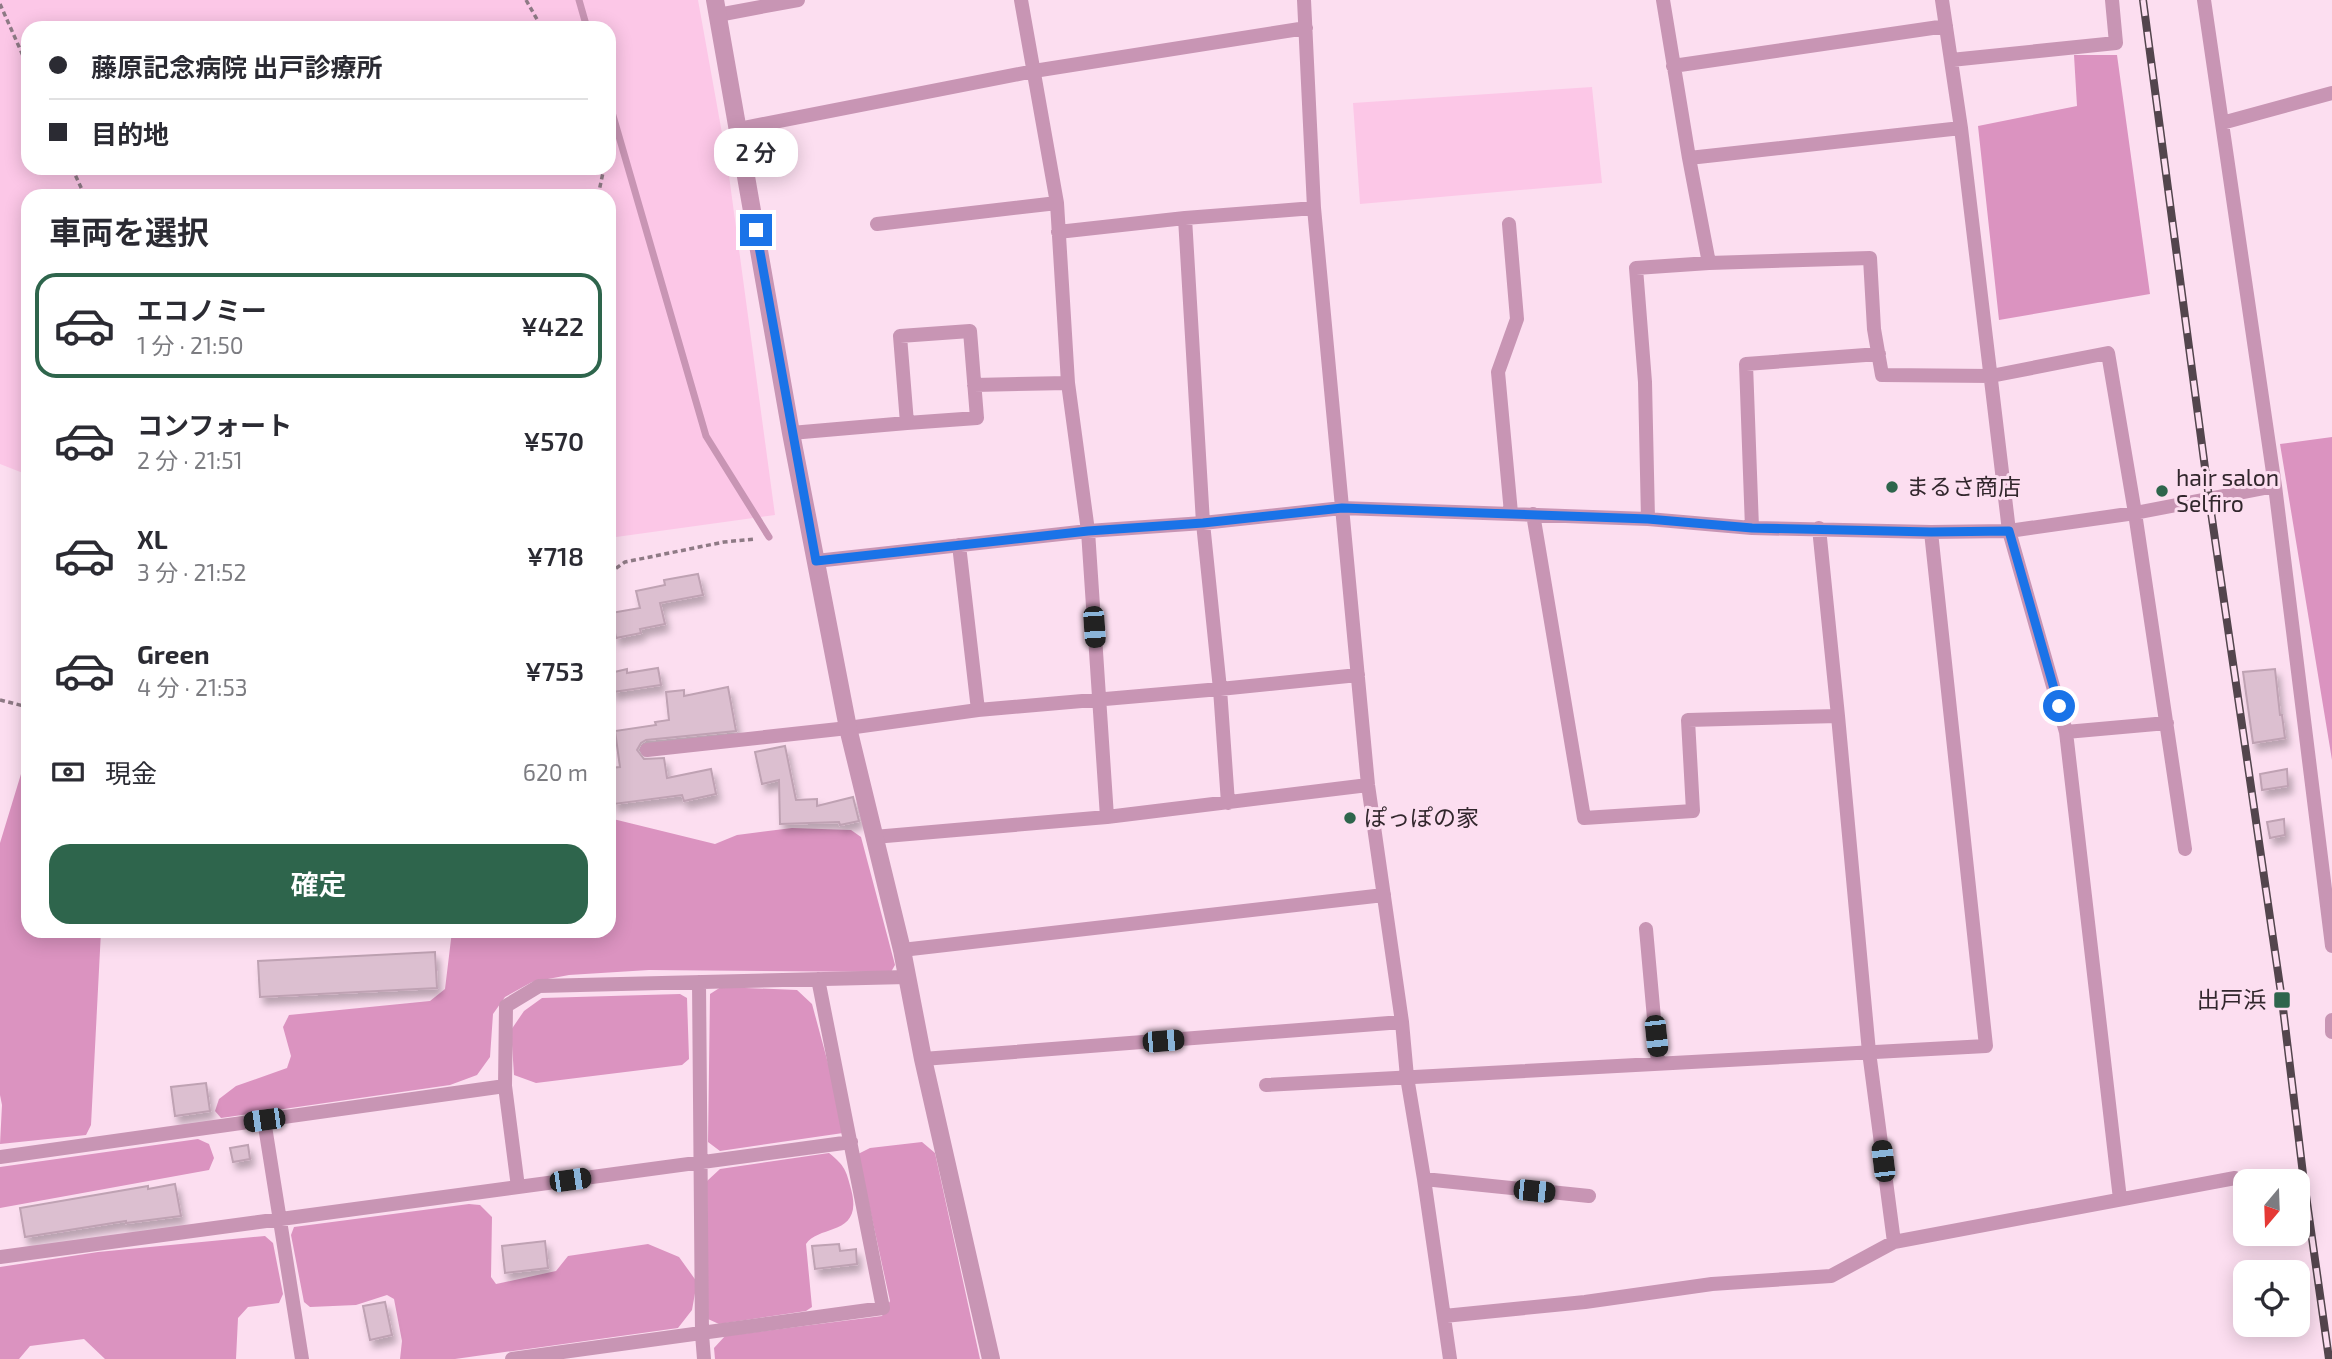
<!DOCTYPE html>
<html lang="ja">
<head>
<meta charset="utf-8">
<style>
	:root { --surface:#fff; --page:#f7f7f7; --text:#2b2b33; --muted:#7c7c81; --line:#e1e1e2; --accent:#2e654c }
	body { margin:0; font-family:"Exo 2","Noto Sans JP",sans-serif; background:var(--page); color:var(--text); height:100vh; display:flex; flex-direction:column; font-size:26px; white-space:nowrap }
	* { box-sizing:border-box; margin:0 }
	p { font-size:23px; color:var(--muted) }
	.icon { flex:none; width:38px; height:38px; fill:none; stroke:currentColor; stroke-width:2; stroke-linecap:round; stroke-linejoin:round }
	.map { position:relative; flex:1; overflow:hidden }
	.drawer { position:absolute; left:21px; top:189px; width:595px; height:749px; display:flex; flex-direction:column; background:var(--surface); border-radius:21px; box-shadow:0 4px 18px #0003 }
	.drawer>* { flex:none }
	.top-card { position:absolute; left:21px; top:21px; width:595px; height:154px; border-radius:21px; box-shadow:0 4px 18px #0003; display:grid; align-content:center; height:154px; padding:0 28px; background:var(--surface) }
	.needle { width:46px; rotate:199deg }
	.controls { position:absolute; left:2233px; top:1169px; display:grid; gap:14px }
	.controls a { display:grid; place-items:center; width:77px; height:77px; border-radius:14px; background:var(--surface); box-shadow:0 4px 18px #0003; font-size:35px }
	.end { position:absolute; width:32px; height:32px; margin:-16px; border:9px solid #1a73e8; background:#fff; box-shadow:0 0 0 4px #fff }
	.from { border-radius:50% }
	.bubble { position:absolute; height:49px; border-radius:21px; background:var(--surface); box-shadow:0 4px 18px #0003; font-size:23px; font-weight:600; line-height:49px; text-align:center }
	.car { position:absolute; width:21px; height:42px; margin:-21px -10px; border-radius:9px; box-shadow:0 0 5px 2px #0007; background:linear-gradient(#222 24%,#8ab4d8 0 40%,#222 0 76%,#8ab4d8 0 86%,#222 0) }
	.top-card b { display:flex; align-items:center; gap:24px; height:66px; font-size:26px }
	.top-card b+b { border-top:2px solid var(--line) }
	.top-card i { width:18px; height:18px; background:var(--text) }
	ul { padding:0; list-style:none }
	li { display:flex; align-items:center; gap:21px; height:105px; margin:0 14px 10px; padding:0 14px; border:4px solid transparent; border-radius:21px }
	li div { flex:1 }
	li b { display:block; font-size:26px }
	li em { font-style:normal; font-weight:600 }
	li.selected { border-color:var(--accent) }
	li>.icon { width:63px; height:63px; stroke-width:1.5 }
	h2 { padding:0 28px; font-size:32px; line-height:84px }
	.pay { display:flex; align-items:center; gap:18px; height:77px; padding:0 28px; font-size:26px }
	.pay p { margin-inline-start:auto }
	.action { display:flex; gap:14px; margin-top:auto; padding:14px 28px }
	.action a { flex:1; height:80px; border-radius:21px; background:var(--accent); color:#fff; font-size:28px; font-weight:600; line-height:80px; text-align:center }
	.map>svg:first-child { display:block }
</style>
</head>
<body>
<div class="map">
<svg width="2332" height="1359" viewBox="0 0 2332 1359">
	<defs>
		<filter id="shadow"><feDropShadow dx="4" dy="7" stdDeviation="3.5" flood-color="#0004"/></filter>
	</defs>
	<rect width="100%" height="100%" fill="#fcdef0"/>
	<path fill="#fcc7e7" fill-rule="evenodd" d="M0,0H698L727,161L775,515L609,538V196H28V475L0,464ZM28,28H609V168H28Z
		M1592,87L1602,183L1360,204L1353,103Z"/>
	<path fill="#db93c0" d="M2074,55H2117L2150,294L1999,320L1978,126L2077,106Z
		M2332,437V760L2280,444Z
		M28,751V931H101L91,1125L86,1135L0,1144L2,1105L0,1095V843Z
		M609,818L715,844L737,835L792,828L851,830L861,837L895,965L891,972L649,970L569,975L532,982L505,997L493,1014L490,1057L477,1075L450,1085L221,1118L215,1111L219,1099L236,1086L287,1068L291,1056L283,1027L289,1015L430,1001L445,989L452,931H609Z
		M721,987L797,990L812,1004L845,1126L843,1133L720,1151L708,1142L710,994Z
		M680,994L687,998L689,1059L682,1065L536,1083L514,1075L511,1030L524,1011L542,998Z
		M198,1139L209,1144L214,1158L209,1170L0,1208V1167Z
		M922,1142L935,1153L980,1359H715L714,1348L725,1336L882,1316L890,1301L858,1154L870,1148Z
		M829,1153C845,1166 846,1170 851,1189C864,1237 819,1224 806,1244L812,1307L806,1311L719,1324L708,1319L707,1181L720,1169Z
		M469,1204L480,1205L492,1217L491,1277L496,1284L556,1271L568,1256L648,1244L679,1257L697,1282L692,1310L678,1328L455,1359H400L402,1341L394,1299L387,1295L356,1305L310,1307L304,1302L291,1235L294,1227Z
		M265,1236L273,1243L283,1294L279,1303L248,1307L238,1318L236,1359H105L84,1339L30,1346L19,1359H0V1267L98,1252Z"/>
	<path fill="#dcbfd0" stroke="#bfa2b3" stroke-width="2" filter="url(#shadow)" d="M698,574L703,595L660,603L665,624L640,629L641,633L616,638L611,613L640,608L636,591L665,585L664,580Z
		M658,668L661,685L613,692L610,673L627,669V673Z
		M2275,669L2280,715H2282L2285,738L2253,743L2243,672Z
		M728,687L736,731L646,740L641,743L637,750L644,759L664,758L667,778L711,769L716,794L684,801L682,795L614,804L609,768L620,767L615,731L656,725L655,722L669,720L666,692L684,690V696Z
		M785,746L796,800L817,799V806L853,797L859,821L840,825L839,822L780,824L779,780L762,784L755,752Z
		M2287,769L2288,786L2262,790L2260,774Z
		M2284,819L2285,835L2270,838L2267,822Z
		M435,952L437,988L260,997L258,961Z
		M206,1083L210,1111L175,1116L171,1087Z
		M248,1145L250,1159L233,1162L230,1148Z
		M175,1184L181,1216L126,1223V1221L25,1237L20,1208L148,1186V1189Z
		M545,1241L548,1268L505,1273L502,1246Z
		M839,1244L840,1251L856,1249L857,1264L815,1269L812,1246Z
		M385,1302L392,1335L370,1340L363,1306Z"/>
	<g fill="none" stroke-linecap="round" stroke-linejoin="round">
		<path stroke="#8e7a85" stroke-width="3.5" stroke-dasharray="5 3.5" stroke-linecap="butt" d="M526,0L542,28
			M0,4L28,67
			M72,168L85,196
			M598,196L604,168
			M609,573L625,562L724,542L755,539
			M0,700L28,707"/>
		<path stroke="#c895b4" stroke-width="7" d="M579,0L587,28
			M609,102L706,436L769,537"/>
		<path stroke="#c895b4" stroke-width="14" d="M1021,0L1057,203L1068,383L1088,531L1107,817
			M1304,0L1314,208L1368,785L1402,1022L1407,1077L1424,1179L1450,1359
			M1663,0L1689,158L1709,263
			M1942,0L1961,128L2009,531L2066,732L2120,1199
			M2204,0L2275,486L2332,946
			M718,15L798,0
			M1951,60L2116,43L2112,0
			M1673,66L1946,26
			M2222,123L2332,93
			M738,129L1034,71L1306,28
			M1689,158L1961,128
			M1185,218L1203,523L1220,689L1228,803
			M877,224L1057,203
			M1509,224L1517,319L1498,372L1511,513
			M1058,232L1185,218L1314,208
			M970,331L977,418L907,423L900,336Z
			M974,385L1068,383
			M791,433L907,423
			M1533,514L1584,818L1693,811L1688,720L1838,716
			M1648,519L1645,382L1636,268L1709,263L1870,258L1874,329L1882,375L1991,376L2108,353L2135,513L2185,849
			M1752,528L1746,364L1879,354
			M1819,528L1838,716L1869,1052L1894,1242
			M959,545L978,710
			M816,561L1088,531L1203,523L1342,508L1648,519L1752,528L1931,532L2009,531L2135,513L2275,486
			M2066,732L2167,723
			M647,750L848,728L978,710L1220,689L1358,675
			M874,837L1107,817L1368,785
			M1646,929L1658,1063
			M902,950L1384,895
			M699,982L702,1334L704,1359
			M2332,1020V1032
			M923,1059L1402,1022
			M1266,1085L1986,1046L1931,532
			M264,1120L302,1359
			M0,1157L505,1086
			M1424,1179L1589,1196
			M518,1187L505,1086L506,1006L539,986L907,977
			M0,1257L851,1142
			M1444,1316L1585,1302L1712,1284L1831,1276L1894,1242L2235,1178
			M512,1359L883,1308L818,979"/>
		<path stroke="#c895b4" stroke-width="18" d="M715,0L791,433L848,728L902,950L923,1059L991,1359"/>
		<g stroke="#53454d" stroke-width="8">
			<path id="rail" d="M2143,0L2209,498L2282,1000L2303,1174L2329,1359"/>
		</g>
		<use href="#rail" stroke="#fcdef0" stroke-width="5" stroke-dasharray="16" stroke-linecap="butt"/>
	</g>
	<g fill="none" stroke-linecap="round" stroke-linejoin="round">
		<path stroke="#1a73e8" stroke-width="9" d="M756,230L816,561L1088,531L1203,523L1342,508L1648,519L1752,528L1931,532L2009,531L2059,706"/>
	</g>
	<g fill="#2e654c" stroke="#fcdef0" stroke-width="2.5">
		<circle cx="1892" cy="487" r="7"/>
		<circle cx="2162" cy="491" r="7"/>
		<circle cx="1350" cy="818" r="7"/>
		<rect x="2273" y="991" width="18" height="18" rx="3.5"/>
	</g>
	<g text-anchor="middle" stroke-width="6" stroke-linejoin="round" paint-order="stroke">
		<g font-size="23" fill="#32272d" stroke="#fcdef0" text-anchor="start">
			<text x="2176" y="486">hair salon<tspan x="2176" dy="26">Selfiro</tspan></text>
			<text x="1906" y="495">まるさ商店</text>
			<text x="1364" y="826">ぽっぽの家</text>
			<text x="2266" y="1008" text-anchor="end">出戸浜</text>
		</g>
	</g>
</svg>
<div class="controls">
<a><svg class="needle" viewBox="-14 -14 28 28"><path d="M0-13l5 13h-10z" fill="#e53935"/><path d="M0 13l5-13h-10z" fill="#7c7c81"/></svg></a>
<a><svg class="icon" aria-label="locate" viewBox="0 0 24 24"><circle cx="12" cy="12" r="6"/><path d="M12 2v4M12 18v4M2 12h4M18 12h4"/></svg></a>
</div>
<i class="end from" style="left:2059px;top:706px"></i>
<i class="end" style="left:756px;top:230px"></i>
<div class="bubble" style="left:714px;top:128px;width:84px">2 分</div>
<i class="car" style="left:1094px;top:627px;rotate:176deg"></i>
<i class="car" style="left:1656px;top:1036px;rotate:174deg"></i>
<i class="car" style="left:1163px;top:1041px;rotate:85deg"></i>
<i class="car" style="left:264px;top:1120px;rotate:262deg"></i>
<i class="car" style="left:1883px;top:1161px;rotate:353deg"></i>
<i class="car" style="left:570px;top:1180px;rotate:82deg"></i>
<i class="car" style="left:1534px;top:1191px;rotate:96deg"></i>
<div class="top-card">
<b><i class="from"></i>藤原記念病院 出戸診療所</b>
<b><i></i>目的地</b>
</div>
<section class="drawer">
<h2>車両を選択</h2>
<ul>
<li class="selected"><svg class="icon" aria-label="car" viewBox="0 0 24 24"><path d="M5 17H2v-5l4-1 3-4h7l3 4 3 1v5h-3M9 17h6M6 11h13"/><circle cx="7" cy="17" r="2"/><circle cx="17" cy="17" r="2"/></svg><div><b>エコノミー</b><p>1 分 · 21:50</p></div><em>¥422</em></li>
<li><svg class="icon" aria-label="car" viewBox="0 0 24 24"><path d="M5 17H2v-5l4-1 3-4h7l3 4 3 1v5h-3M9 17h6M6 11h13"/><circle cx="7" cy="17" r="2"/><circle cx="17" cy="17" r="2"/></svg><div><b>コンフォート</b><p>2 分 · 21:51</p></div><em>¥570</em></li>
<li><svg class="icon" aria-label="car" viewBox="0 0 24 24"><path d="M5 17H2v-5l4-1 3-4h7l3 4 3 1v5h-3M9 17h6M6 11h13"/><circle cx="7" cy="17" r="2"/><circle cx="17" cy="17" r="2"/></svg><div><b>XL</b><p>3 分 · 21:52</p></div><em>¥718</em></li>
<li><svg class="icon" aria-label="car" viewBox="0 0 24 24"><path d="M5 17H2v-5l4-1 3-4h7l3 4 3 1v5h-3M9 17h6M6 11h13"/><circle cx="7" cy="17" r="2"/><circle cx="17" cy="17" r="2"/></svg><div><b>Green</b><p>4 分 · 21:53</p></div><em>¥753</em></li>
</ul>
<div class="pay"><svg class="icon" aria-label="cash" viewBox="0 0 24 24"><path d="M3 7h18v10H3z"/><circle cx="12" cy="12" r="2"/></svg>現金<p>620 m</p></div>
<div class="action"><a>確定</a></div>
</section>
</div>
</body>
</html>
